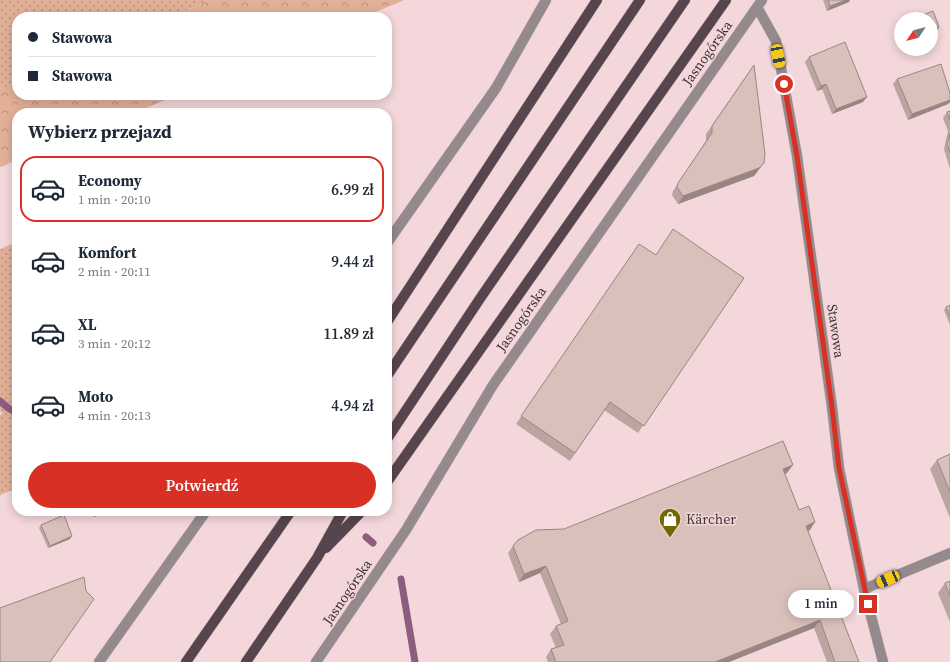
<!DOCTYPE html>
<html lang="pl">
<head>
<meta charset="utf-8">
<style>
	:root { --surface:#fff; --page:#f6f6f7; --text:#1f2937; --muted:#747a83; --line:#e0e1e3; --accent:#d93025 }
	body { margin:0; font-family:"Source Serif 4",serif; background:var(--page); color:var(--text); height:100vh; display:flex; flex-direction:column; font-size:15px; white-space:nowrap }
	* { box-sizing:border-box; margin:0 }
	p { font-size:13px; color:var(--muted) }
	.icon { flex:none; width:22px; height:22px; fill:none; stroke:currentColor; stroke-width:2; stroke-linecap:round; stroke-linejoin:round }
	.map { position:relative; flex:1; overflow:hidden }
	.panel { position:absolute; left:12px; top:108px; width:380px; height:408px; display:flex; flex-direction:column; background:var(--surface); border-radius:16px; box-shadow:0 2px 10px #0003 }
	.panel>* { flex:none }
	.banner { position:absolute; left:12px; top:12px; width:380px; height:88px; border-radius:16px; box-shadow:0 2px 10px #0003; display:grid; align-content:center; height:88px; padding:0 16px; background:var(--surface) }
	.needle { width:26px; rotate:235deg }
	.buttons { position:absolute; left:894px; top:12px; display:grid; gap:8px }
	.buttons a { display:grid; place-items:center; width:44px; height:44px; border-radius:50%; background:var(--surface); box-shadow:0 2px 10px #0003; font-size:20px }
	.end { position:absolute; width:18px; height:18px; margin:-9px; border:5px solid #d93025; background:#fff; box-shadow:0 0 0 2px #fff }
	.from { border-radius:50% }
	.bubble { position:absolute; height:28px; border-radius:14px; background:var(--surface); box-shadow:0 2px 10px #0003; font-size:13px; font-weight:600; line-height:28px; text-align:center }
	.car { position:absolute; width:12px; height:24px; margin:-12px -6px; border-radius:5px; box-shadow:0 0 3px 1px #0007; background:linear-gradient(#f5c518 24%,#345 0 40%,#f5c518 0 76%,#345 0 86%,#f5c518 0) }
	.banner b { display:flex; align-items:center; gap:14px; height:38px; font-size:15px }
	.banner b+b { border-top:1px solid var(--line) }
	.banner i { width:10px; height:10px; background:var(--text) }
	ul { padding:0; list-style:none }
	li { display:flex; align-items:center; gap:12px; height:66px; margin:0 8px 6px; padding:0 8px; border:2px solid transparent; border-radius:16px }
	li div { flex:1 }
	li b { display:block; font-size:15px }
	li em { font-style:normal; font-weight:600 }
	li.current { border-color:var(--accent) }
	li>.icon { width:36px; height:36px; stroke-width:1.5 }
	h2 { padding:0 16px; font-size:18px; line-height:48px }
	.primary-button { display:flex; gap:8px; margin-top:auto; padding:8px 16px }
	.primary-button a { flex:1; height:46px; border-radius:24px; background:var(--accent); color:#fff; font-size:16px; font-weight:600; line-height:46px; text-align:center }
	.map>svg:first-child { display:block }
</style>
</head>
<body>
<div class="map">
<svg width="950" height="662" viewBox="0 0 950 662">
	<defs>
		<pattern id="grass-dots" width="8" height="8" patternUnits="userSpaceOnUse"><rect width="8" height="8" fill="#e2b097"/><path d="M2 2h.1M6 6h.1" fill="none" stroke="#b9907c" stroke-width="1.8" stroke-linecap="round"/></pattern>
		<pattern id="forest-crowns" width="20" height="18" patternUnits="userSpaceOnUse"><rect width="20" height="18" fill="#e2b097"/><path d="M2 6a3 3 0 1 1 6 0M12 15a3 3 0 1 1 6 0" fill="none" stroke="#b9907c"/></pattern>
	</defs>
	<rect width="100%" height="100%" fill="#f3d7da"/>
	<path fill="url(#grass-dots)" d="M0,0H209L173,17H17V84L0,90Z
		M17,242V488L0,495V415L2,414L0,410V249Z"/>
	<path fill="url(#forest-crowns)" d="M209,0H404L364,17H173Z
		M17,84V95H177L134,113H17V160L0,167V90Z"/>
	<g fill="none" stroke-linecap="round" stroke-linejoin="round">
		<path stroke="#8d5d81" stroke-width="7" d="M0,401L8,408L17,413
			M366,537L373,543
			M401,579L415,662"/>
		<g stroke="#ccb3b6" stroke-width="11">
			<path id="minor" d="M757,7L776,41L797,156L832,407L839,468L864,589L883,662
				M387,243L496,88L546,0
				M864,589L950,553
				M99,662L206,511
				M316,662L406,530L493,385L762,0"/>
		</g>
		<g stroke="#ccb3b6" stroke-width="11">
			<path id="major" d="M387,322L597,0
				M387,376L640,0
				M387,439L479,300L685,0
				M387,482L726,0
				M326,548L362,511
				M186,662L291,511
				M246,662L317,558L343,511"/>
		</g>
		<use href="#minor" stroke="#948a8d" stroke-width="10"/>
		<use href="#major" stroke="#56454c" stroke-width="10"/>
	</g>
	<path fill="#bba5a1" d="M823,0H850L849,2L827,11Z
		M809,57L863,102L832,114L822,89L817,91L805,62Z
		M754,65L758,171L754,176L678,204L672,195L673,191L706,141V134Z
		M897,79L950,100V102L948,104L908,120L893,84Z
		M950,111V169L944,149L948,131L943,118L947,112Z
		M639,244L656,255L744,278L638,433L604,410L570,461L516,424Z
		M950,305V325L944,310L946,307Z
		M950,454V518L930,469L937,460Z
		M787,473L785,474L799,510L810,530L807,531L859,662H827L814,628L729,662H548L546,657L551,649L556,648L550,634L556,626L561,624L540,573L519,582L508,553L513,546L564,529Z
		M92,511H110L94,517Z
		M41,525L70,539L48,548L39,528Z
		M950,581V622L938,593L945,583Z"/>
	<path fill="#998683" d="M846,0H850L849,2L827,11L830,6Z
		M939,27L938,30L931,32V31Z
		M826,84L822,89L817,91L821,86Z
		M867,97L863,102L832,114L836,109Z
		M950,100V102L948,104L908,120L912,114Z
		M764,163L754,176L678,204L683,196Z
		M793,465L787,473L777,477L783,469Z
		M100,511H110L94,517L98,512Z
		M815,522L810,530L800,534L806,526Z
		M72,536L70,539L48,548L50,546Z
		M546,566L540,573L519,582L524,574Z
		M820,620L814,628L729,662H715Z"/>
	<path fill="#dac0bb" stroke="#998683" d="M828,0H846L830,6Z
		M933,11L939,27L931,31V19H913Z
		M845,42L867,97L836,109L826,84L821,86L809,57Z
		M941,64L950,93V100L912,114L897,79Z
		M754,65L765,154L764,163L759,168L683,196L677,187L678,183L712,133V126Z
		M950,111V120L947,112Z
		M950,134V153L947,144Z
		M673,229L744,278L644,426L610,402L575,453L521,416L639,244L656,255Z
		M950,305V316L946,307Z
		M783,441L793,465L783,469L799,510L809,506L815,522L806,526L859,662H835L820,620L715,662H556L551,649L564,645L556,626L568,621L546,566L524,574L513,546L518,540L536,530L564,529Z
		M950,454V492L937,460Z
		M64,515L72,536L50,546L41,525Z
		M84,577L86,591L94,599L50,662H0V608Z
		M950,581V596L945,583Z"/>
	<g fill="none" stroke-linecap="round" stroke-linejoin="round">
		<path stroke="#d93025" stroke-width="5" d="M784,84L797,156L832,407L839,468L868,604"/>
	</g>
	<defs>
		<g id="shop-pin" transform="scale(1.15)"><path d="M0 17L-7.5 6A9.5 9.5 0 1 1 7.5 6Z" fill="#706800" stroke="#f3d7da"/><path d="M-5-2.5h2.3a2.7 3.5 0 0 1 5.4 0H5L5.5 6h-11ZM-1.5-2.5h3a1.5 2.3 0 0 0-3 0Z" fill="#fff"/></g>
	</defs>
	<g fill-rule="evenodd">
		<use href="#shop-pin" x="670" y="519"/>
	</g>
	<g text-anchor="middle" stroke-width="3" stroke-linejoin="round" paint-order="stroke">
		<g font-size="14" fill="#403536" stroke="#f3d7da">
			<text transform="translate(707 53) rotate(-55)" y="5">Jasnogórska</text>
			<text transform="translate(521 319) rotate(-55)" y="5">Jasnogórska</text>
			<text transform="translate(836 331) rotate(82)" y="5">Stawowa</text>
			<text transform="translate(347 592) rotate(-56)" y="5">Jasnogórska</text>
		</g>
		<g font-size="14" fill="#403536" stroke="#f3d7da" text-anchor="start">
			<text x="686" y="524">Kärcher</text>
		</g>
	</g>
</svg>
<div class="buttons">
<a><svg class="needle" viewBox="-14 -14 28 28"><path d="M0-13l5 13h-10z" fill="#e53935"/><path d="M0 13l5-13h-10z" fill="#747a83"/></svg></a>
</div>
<i class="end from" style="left:784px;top:84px"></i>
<i class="end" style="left:868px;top:604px"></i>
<div class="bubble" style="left:788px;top:590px;width:66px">1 min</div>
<i class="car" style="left:778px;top:56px;rotate:169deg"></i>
<i class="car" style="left:888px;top:579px;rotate:247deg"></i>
<div class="banner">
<b><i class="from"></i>Stawowa</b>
<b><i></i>Stawowa</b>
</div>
<section class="panel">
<h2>Wybierz przejazd</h2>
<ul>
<li class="current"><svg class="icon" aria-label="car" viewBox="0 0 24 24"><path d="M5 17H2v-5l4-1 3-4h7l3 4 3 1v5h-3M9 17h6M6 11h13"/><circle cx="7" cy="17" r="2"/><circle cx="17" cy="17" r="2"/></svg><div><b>Economy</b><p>1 min · 20:10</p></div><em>6.99 zł</em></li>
<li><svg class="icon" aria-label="car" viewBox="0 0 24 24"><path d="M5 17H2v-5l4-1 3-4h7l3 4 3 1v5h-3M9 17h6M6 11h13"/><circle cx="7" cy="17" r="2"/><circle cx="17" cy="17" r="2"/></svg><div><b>Komfort</b><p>2 min · 20:11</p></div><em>9.44 zł</em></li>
<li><svg class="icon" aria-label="car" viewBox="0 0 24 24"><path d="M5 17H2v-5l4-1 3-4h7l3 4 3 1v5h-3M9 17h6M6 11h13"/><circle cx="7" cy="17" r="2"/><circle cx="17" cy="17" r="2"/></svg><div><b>XL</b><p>3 min · 20:12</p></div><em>11.89 zł</em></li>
<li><svg class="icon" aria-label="car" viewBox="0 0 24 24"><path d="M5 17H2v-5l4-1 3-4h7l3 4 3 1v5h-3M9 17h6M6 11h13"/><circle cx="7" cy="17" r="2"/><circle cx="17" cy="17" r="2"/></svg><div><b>Moto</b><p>4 min · 20:13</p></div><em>4.94 zł</em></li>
</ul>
<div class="primary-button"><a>Potwierdź</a></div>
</section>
</div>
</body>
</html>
